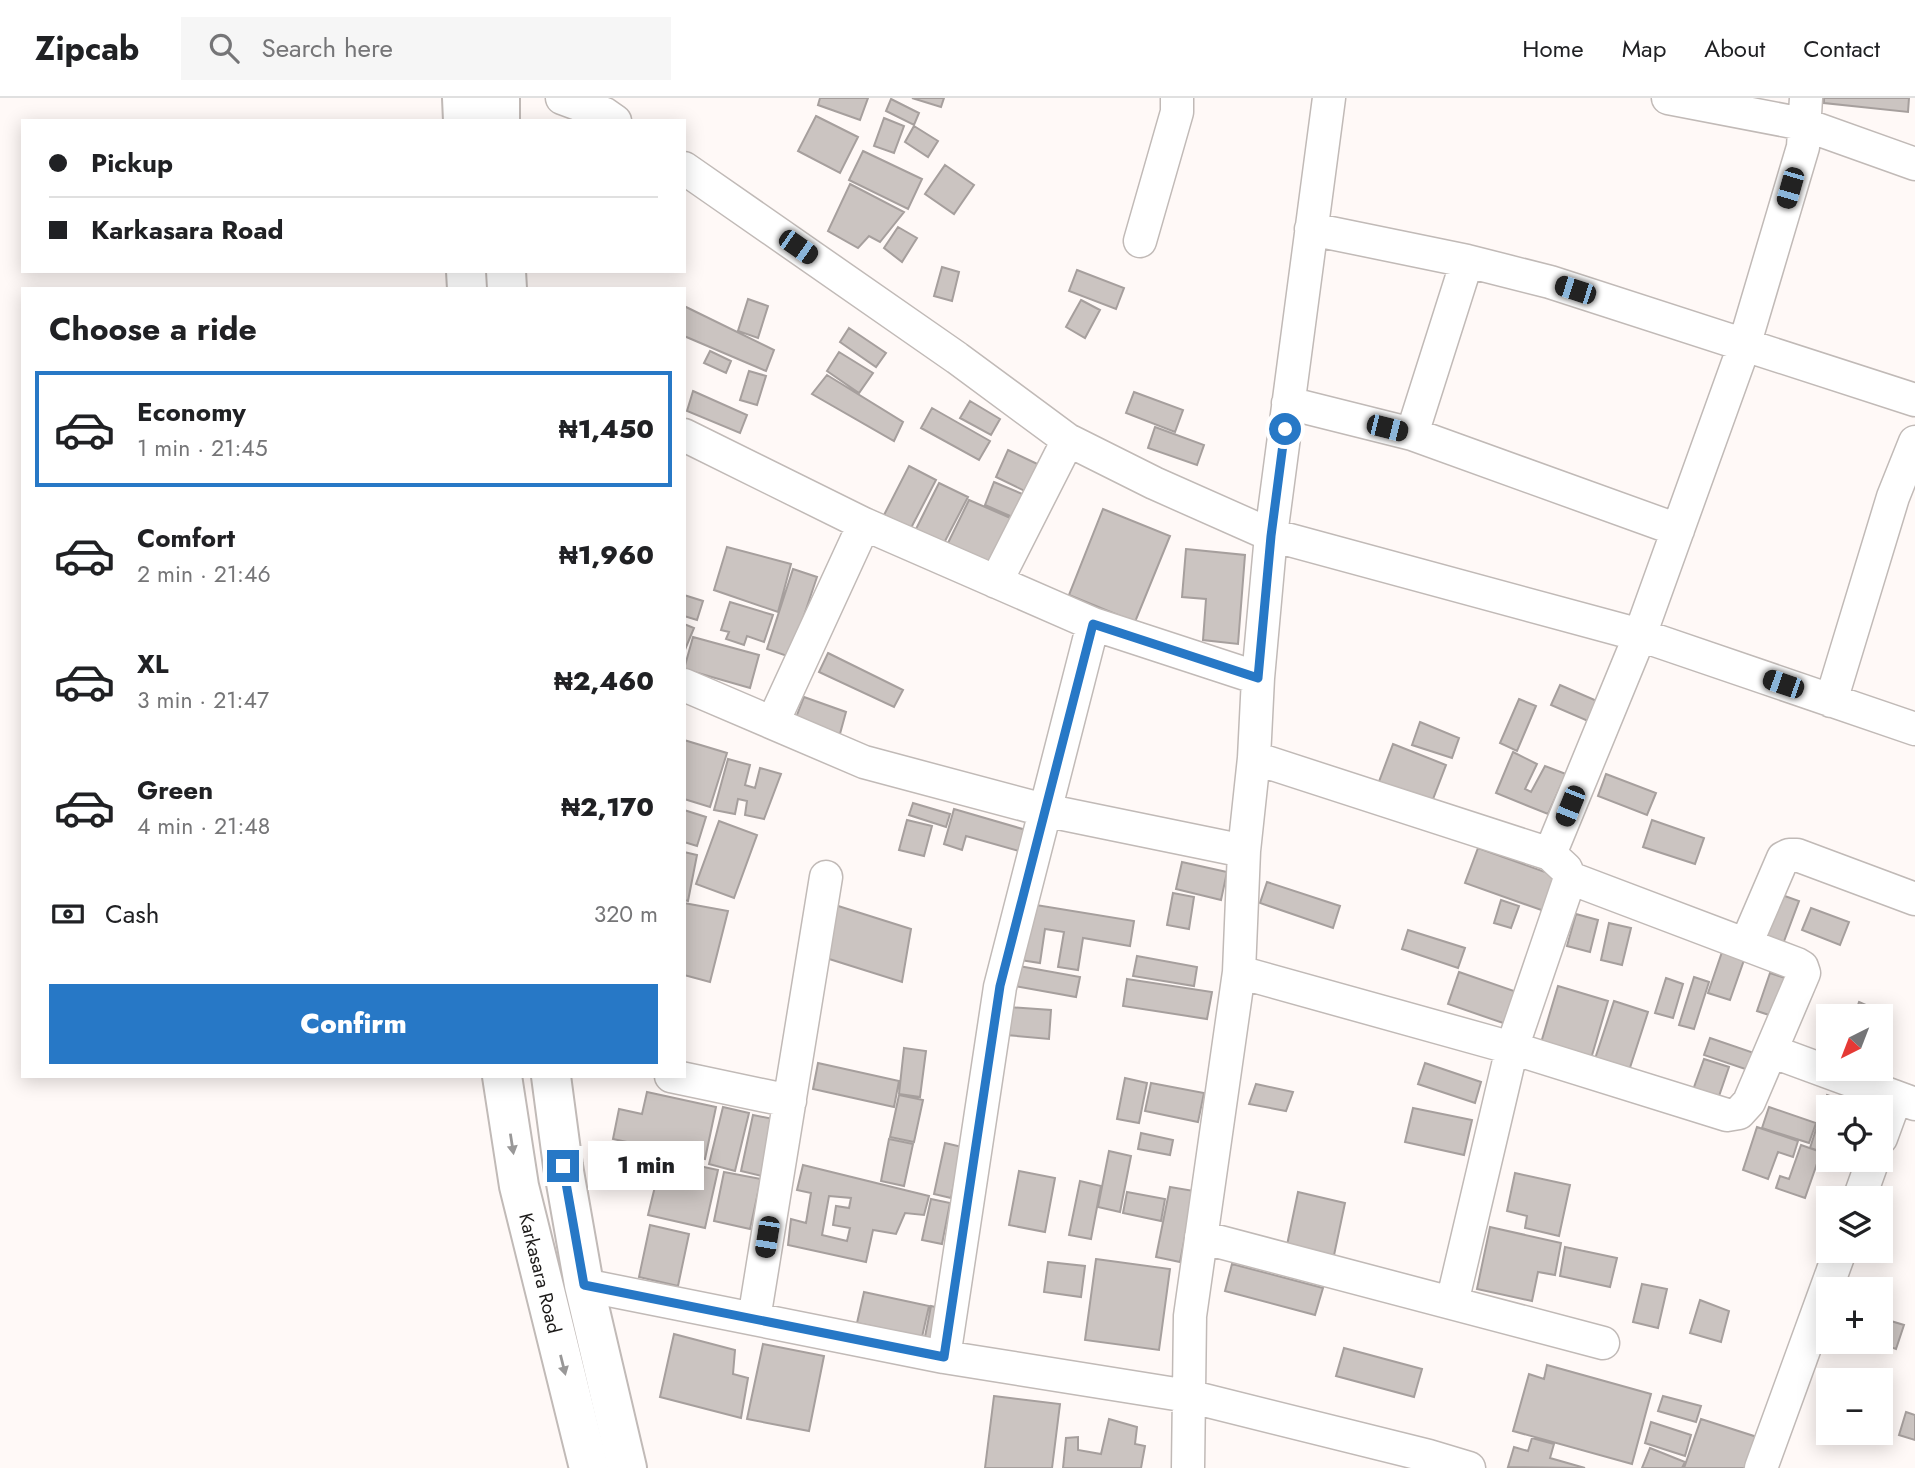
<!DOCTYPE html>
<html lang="en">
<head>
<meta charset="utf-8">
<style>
	:root { --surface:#fff; --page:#f6f6f6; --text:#202124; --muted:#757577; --line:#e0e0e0; --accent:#2778c6 }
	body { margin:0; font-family:Jost,sans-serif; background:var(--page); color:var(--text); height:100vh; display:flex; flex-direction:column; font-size:26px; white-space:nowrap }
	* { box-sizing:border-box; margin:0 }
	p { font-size:23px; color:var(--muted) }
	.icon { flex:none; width:38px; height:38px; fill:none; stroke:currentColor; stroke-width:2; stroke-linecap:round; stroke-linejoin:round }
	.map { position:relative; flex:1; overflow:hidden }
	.drawer { position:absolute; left:21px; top:189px; width:665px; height:791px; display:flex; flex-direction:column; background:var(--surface); border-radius:0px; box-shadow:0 4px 18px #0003 }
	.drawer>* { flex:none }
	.banner { position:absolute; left:21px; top:21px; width:665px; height:154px; border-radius:0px; box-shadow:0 4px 18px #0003; display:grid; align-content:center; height:154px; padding:0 28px; background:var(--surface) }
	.needle { width:46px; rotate:222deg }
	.buttons { position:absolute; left:1816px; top:906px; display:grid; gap:14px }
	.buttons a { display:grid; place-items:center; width:77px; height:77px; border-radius:0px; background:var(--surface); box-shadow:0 4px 18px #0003; font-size:35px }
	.end { position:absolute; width:32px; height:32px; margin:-16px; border:9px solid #2778c6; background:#fff; box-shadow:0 0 0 4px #fff }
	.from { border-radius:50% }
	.bubble { position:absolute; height:49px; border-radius:0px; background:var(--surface); box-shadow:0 4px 18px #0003; font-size:23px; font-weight:800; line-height:49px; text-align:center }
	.car { position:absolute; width:21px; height:42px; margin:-21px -10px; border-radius:9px; box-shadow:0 0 5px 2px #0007; background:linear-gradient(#222 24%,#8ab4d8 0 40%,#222 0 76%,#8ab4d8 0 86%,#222 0) }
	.banner b { display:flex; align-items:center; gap:24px; height:66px; font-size:26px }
	.banner b+b { border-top:2px solid var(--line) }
	.banner i { width:18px; height:18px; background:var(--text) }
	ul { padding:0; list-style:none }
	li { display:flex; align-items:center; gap:21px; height:116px; margin:0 14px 10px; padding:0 14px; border:4px solid transparent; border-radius:0px }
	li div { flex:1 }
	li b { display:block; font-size:26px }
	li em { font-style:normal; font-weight:800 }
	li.active { border-color:var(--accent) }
	li>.icon { width:63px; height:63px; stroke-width:1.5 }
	h2 { padding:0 28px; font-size:32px; line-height:84px }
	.pay { display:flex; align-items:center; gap:18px; height:77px; padding:0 28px; font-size:26px }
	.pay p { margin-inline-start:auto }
	.cta { display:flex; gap:14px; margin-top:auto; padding:14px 28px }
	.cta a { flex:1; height:80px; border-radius:0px; background:var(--accent); color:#fff; font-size:28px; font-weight:800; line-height:80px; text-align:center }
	header { display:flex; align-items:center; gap:42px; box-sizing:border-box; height:98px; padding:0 35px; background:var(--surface); border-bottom:2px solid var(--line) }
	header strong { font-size:33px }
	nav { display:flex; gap:38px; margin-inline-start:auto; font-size:24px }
	.search { width:490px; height:63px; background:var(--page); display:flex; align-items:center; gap:18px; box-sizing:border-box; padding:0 24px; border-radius:0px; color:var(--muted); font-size:26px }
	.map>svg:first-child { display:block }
</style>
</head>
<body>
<header>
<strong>Zipcab</strong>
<div class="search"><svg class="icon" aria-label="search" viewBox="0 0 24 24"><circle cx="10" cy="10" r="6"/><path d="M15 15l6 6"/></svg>Search here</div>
<nav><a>Home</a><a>Map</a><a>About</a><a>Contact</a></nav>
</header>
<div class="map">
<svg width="1915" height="1370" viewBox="0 0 1915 1370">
	<rect width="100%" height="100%" fill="#fff9f7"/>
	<path fill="#cbc4c1" stroke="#a69f9d" stroke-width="2" fill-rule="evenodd" d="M820,0H868L860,22L818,7Z
		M912,0H944L941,9Z
		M1824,0H1909L1908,14L1824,5Z
		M891,1L919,15L914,27L886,13Z
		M816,18L858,39L840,75L798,53Z
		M884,20L904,28L894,55L874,48Z
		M914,28L938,43L928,59L905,44Z
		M863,53L922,81L908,111L849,82Z
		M945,67L974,87L954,116L925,96Z
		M850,86L904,114L880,144L869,138L858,150L828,133Z
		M898,129L917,140L902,164L884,150Z
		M942,169L959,174L952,203L934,198Z
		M1077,172L1124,190L1116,211L1069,193Z
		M748,201L768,208L758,240L738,233Z
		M1081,202L1100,212L1085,240L1066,229Z
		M684,208L774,252L766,273L684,238Z
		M849,230L886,255L876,269L840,244Z
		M710,253L731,263L726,275L704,265Z
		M839,254L873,275L859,295L827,273Z
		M749,273L766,278L757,307L740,302Z
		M827,277L903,324L894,343L812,296Z
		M693,293L747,317L740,335L687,313Z
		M1134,294L1183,312L1175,334L1126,315Z
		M970,303L1000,321L991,337L960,320Z
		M932,310L990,343L979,362L921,330Z
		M1155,329L1204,347L1197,367L1148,350Z
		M1008,352L1048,371L1035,398L996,379Z
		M909,368L936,382L911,430L884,417Z
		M994,384L1034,401L1024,424L985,407Z
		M939,385L968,399L943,447L915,433Z
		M969,402L1024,426L999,474L947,447Z
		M1103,411L1170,438L1135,524L1069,497Z
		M727,449L791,466L778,514L714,492Z
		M1186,451L1245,457L1238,546L1203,542L1206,501L1182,499Z
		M793,471L817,479L790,559L767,551Z
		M684,497L703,503L697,522L684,518Z
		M730,504L773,517L764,544L747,538L744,547L726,541L729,534L721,532Z
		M684,526L694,530L684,554Z
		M693,539L759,557L750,590L684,571Z
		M828,555L903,592L894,609L819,574Z
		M1560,587L1597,603L1588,623L1551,607Z
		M804,599L846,614L838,643L795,622Z
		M1519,601L1536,608L1517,653L1500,645Z
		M1420,624L1459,640L1452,660L1412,647Z
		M684,642L727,655L710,709L684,701Z
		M1393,646L1446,667L1430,709L1377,689Z
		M1513,654L1537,666L1525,691L1531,694L1545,668L1566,676L1548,716L1496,695Z
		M728,661L750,667L745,687L755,690L760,670L781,676L764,721L745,717L747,703L738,701L735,716L714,712Z
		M1606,676L1656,695L1647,717L1598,698Z
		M913,705L950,716L946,729L909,717Z
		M954,711L1026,732L1019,753L966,738L962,752L944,746Z
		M684,712L706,719L697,748L684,744Z
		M907,722L932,728L924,758L899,752Z
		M1652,722L1704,740L1695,766L1643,749Z
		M719,723L757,737L734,800L696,786Z
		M1478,750L1559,779L1547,814L1465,785Z
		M684,754L697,757L688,803L684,802Z
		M1182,764L1227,774L1221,802L1176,791Z
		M1267,784L1340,808L1333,830L1260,805Z
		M1173,795L1194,799L1189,831L1167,827Z
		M1782,797L1799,803L1783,846L1766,839Z
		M1501,802L1519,808L1511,830L1494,825Z
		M684,805L728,813L710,884L684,877Z
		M835,807L911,831L902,884L826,860Z
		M1036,807L1134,823L1130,848L1083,840L1078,872L1058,869L1064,834L1045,831L1040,865L1020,862Z
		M1811,810L1849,824L1840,847L1802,832Z
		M1576,816L1598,822L1590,854L1567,848Z
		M1609,825L1631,830L1622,867L1601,862Z
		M1408,832L1465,850L1458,870L1402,851Z
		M1722,854L1744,862L1730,902L1708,895Z
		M1137,858L1197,869L1194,888L1133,878Z
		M1019,868L1080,879L1076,899L1015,888Z
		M1459,874L1517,894L1506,926L1448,906Z
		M1770,875L1791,882L1778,920L1757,913Z
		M1694,879L1709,884L1694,931L1679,927Z
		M1666,880L1683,886L1673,920L1655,915Z
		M1127,881L1212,894L1207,921L1123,908Z
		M1558,888L1608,903L1590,964L1540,948Z
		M1614,903L1648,914L1626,982L1592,970Z
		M1859,904L1875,911L1872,919H1854Z
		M1008,909L1051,912L1049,941L1006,937Z
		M1710,940L1760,957L1754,974L1704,957Z
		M904,950L926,953L920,999L899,996Z
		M1704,961L1729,969L1718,1001L1693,992Z
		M818,965L899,983L894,1009L813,991Z
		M1425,965L1481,984L1475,1005L1418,986Z
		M1125,980L1147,985L1139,1025L1117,1021Z
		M1151,985L1204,995L1198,1024L1145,1013Z
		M1256,986L1293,994L1286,1013L1249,1006Z
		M647,994L716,1009L705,1061L613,1041L619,1011L642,1016Z
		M899,997L923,1002L914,1044L890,1039Z
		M1827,997L1849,1005L1848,1010H1829V1056L1810,1050Z
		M723,1009L749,1015L735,1073L709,1066Z
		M1769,1009L1816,1025L1809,1045L1762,1030Z
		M1413,1010L1472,1022L1464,1057L1405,1044Z
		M753,1017L778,1022L766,1079L741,1073Z
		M1757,1029L1798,1043L1793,1059L1778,1054L1768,1081L1743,1072Z
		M1141,1035L1173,1042L1170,1057L1138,1051Z
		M889,1041L913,1046L904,1088L881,1083Z
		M945,1045L962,1049L951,1100L934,1096Z
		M1801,1047L1821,1054L1805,1100L1776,1090L1780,1078L1789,1081Z
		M1109,1053L1131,1058L1120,1114L1098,1109Z
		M662,1060L718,1072L705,1130L648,1117Z
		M803,1067L929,1098L924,1117L905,1115L896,1136L873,1132L866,1164L788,1147L791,1121L806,1125L811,1095L797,1092ZM829,1098L851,1100L849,1110L836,1108L833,1127L850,1130L847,1143L822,1137Z
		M1019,1073L1055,1080L1045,1134L1009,1127Z
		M724,1074L761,1081L750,1131L714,1123Z
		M1515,1075L1570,1087L1559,1138L1525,1130L1527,1118L1507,1113Z
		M1080,1083L1101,1088L1091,1141L1069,1137Z
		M1170,1089L1194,1093L1180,1164L1156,1159Z
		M1127,1094L1165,1101L1161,1123L1123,1115Z
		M1298,1094L1345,1105L1333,1162L1286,1152Z
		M931,1101L950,1105L942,1146L922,1142Z
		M650,1127L689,1136L678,1188L639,1179Z
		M1490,1129L1561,1145L1555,1177L1538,1174L1532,1203L1477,1191Z
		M1565,1149L1617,1160L1610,1189L1560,1178Z
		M1096,1161L1170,1171L1159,1252L1085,1242Z
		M1048,1164L1085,1168L1081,1199L1044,1194Z
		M1232,1166L1323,1190L1315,1217L1225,1193Z
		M1642,1186L1667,1191L1658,1230L1633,1224Z
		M864,1194L929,1208L922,1239L857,1225Z
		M1700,1202L1729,1213L1721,1244L1690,1235Z
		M931,1208L948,1212L939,1257L922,1254Z
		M1881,1220L1904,1227L1896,1251L1876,1244H1881Z
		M674,1236L735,1252L733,1276L748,1280L741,1320L660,1299Z
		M763,1246L824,1258L809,1333L747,1321Z
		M1344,1250L1422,1271L1414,1299L1336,1278Z
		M1547,1267L1651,1296L1632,1366L1513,1333L1529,1276L1544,1281Z
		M994,1298L1060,1306L1052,1370H985Z
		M1663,1298L1701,1308L1696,1324L1658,1313Z
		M1906,1314L1915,1317V1342L1899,1337Z
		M1109,1321L1137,1329L1135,1346L1145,1348L1141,1370H1063L1066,1340L1078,1339V1352L1101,1356Z
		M1701,1321L1757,1339L1747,1370H1684Z
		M1651,1324L1691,1337L1685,1358L1645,1345Z
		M1532,1340L1554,1346L1550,1360L1585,1370L1508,1369L1514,1349L1528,1353Z
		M1650,1350L1685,1364L1682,1370H1642Z"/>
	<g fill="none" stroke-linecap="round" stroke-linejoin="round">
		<g stroke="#c1bab7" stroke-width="35">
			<path id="minor" d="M562,0L605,16L615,23
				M1668,0L1803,26L1915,66
				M684,70L957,260L1068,342L1154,385L1271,437L1640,537L1915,631
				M1311,131L1467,163L1550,184L1915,302
				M1140,143L1177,14V0
				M1288,305L1412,336L1678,432
				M1412,336L1467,163
				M684,337L864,426L1093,526L1258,580
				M996,484L1068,342
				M684,587L864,664L1044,712L1244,753
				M1831,603L1893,399L1915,344
				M773,624L864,426
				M1550,756L1640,537L1744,248L1803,49L1806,0
				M1746,846L1783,760L1789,757H1797L1915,801
				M1239,874L1512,950L1727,1017L1739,1015L1749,1004L1804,875L1802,869L1797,866L1570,780L1566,771L1550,756L1254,660
				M1771,953L1915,1006
				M671,978L790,1003
				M1881,1040L1896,999
				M1859,1101L1873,1062
				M1201,1139L1603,1245
				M584,1187L944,1259L1188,1298L1429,1358L1469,1370
				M1452,1205L1512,950L1570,780
				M754,1221L826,779
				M944,1259L1000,889L1093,526
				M1188,1370L1190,1218L1239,874L1244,753L1254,660L1258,580L1271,437L1329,0
				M1761,1370L1840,1153"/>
		</g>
		<g stroke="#c1bab7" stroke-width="42">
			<g id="secondary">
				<path d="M462,0L463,23"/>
				<path d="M500,0V23"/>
				<path d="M466,173L467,191"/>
				<path d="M506,173L507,191"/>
				<path id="s1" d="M502,978L519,1088L589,1370"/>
				<path d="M551,978L563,1068L584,1187L627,1370"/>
			</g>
		</g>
		<use href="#minor" stroke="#fff" stroke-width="32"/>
		<use href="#secondary" stroke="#fff" stroke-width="38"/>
	</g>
	<defs><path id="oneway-solid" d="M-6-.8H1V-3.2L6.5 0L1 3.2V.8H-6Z" transform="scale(1.75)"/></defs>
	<g fill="#999898">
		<use href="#oneway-solid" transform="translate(512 1046) rotate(81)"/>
		<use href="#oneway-solid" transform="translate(563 1267) rotate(76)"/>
	</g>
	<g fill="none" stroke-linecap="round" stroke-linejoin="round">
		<path stroke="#2778c6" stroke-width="9" d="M563,1068L584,1187L944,1259L1000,888L1093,526L1258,580L1271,438L1285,331"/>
	</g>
	<g text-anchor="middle" stroke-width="5" stroke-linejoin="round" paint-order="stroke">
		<g font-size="19" fill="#1c1a19" stroke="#fff">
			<text dy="7" stroke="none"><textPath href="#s1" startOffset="201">Karkasara Road</textPath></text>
		</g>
	</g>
</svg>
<div class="buttons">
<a><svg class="needle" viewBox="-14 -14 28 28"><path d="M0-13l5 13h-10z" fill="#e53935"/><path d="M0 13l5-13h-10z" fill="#757577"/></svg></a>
<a><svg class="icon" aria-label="locate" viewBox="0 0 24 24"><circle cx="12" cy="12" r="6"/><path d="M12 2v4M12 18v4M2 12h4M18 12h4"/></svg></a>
<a><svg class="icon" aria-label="layers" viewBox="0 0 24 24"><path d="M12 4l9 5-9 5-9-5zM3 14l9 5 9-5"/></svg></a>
<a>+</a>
<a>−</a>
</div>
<i class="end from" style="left:1285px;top:331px"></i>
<i class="end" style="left:563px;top:1068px"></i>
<div class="bubble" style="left:588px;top:1043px;width:116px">1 min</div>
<i class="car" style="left:1790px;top:90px;rotate:196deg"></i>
<i class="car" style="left:798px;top:149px;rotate:125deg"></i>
<i class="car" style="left:1575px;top:192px;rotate:288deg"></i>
<i class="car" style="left:1387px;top:330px;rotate:104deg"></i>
<i class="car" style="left:1783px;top:586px;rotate:289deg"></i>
<i class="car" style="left:1570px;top:708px;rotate:202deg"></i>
<i class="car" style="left:767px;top:1139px;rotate:189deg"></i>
<div class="banner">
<b><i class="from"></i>Pickup</b>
<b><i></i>Karkasara Road</b>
</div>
<section class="drawer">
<h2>Choose a ride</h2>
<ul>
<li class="active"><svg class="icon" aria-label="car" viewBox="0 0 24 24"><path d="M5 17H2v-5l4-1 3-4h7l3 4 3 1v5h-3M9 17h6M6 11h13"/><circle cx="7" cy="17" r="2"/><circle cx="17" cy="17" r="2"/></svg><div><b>Economy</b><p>1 min · 21:45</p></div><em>₦1,450</em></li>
<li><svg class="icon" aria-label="car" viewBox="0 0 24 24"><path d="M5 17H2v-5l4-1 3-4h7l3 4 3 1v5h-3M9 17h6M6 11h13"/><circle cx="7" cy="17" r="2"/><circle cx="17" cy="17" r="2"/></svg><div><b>Comfort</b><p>2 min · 21:46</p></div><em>₦1,960</em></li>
<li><svg class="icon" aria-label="car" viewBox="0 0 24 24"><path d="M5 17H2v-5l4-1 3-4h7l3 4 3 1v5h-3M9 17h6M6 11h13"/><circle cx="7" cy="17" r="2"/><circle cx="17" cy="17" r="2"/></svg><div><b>XL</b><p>3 min · 21:47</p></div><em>₦2,460</em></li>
<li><svg class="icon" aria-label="car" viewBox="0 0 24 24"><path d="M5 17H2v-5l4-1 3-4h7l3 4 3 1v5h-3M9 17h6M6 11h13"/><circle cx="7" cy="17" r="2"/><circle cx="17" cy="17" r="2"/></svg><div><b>Green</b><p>4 min · 21:48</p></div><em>₦2,170</em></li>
</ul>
<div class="pay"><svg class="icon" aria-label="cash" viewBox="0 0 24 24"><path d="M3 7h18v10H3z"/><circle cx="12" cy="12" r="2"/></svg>Cash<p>320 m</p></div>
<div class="cta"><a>Confirm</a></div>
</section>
</div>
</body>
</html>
